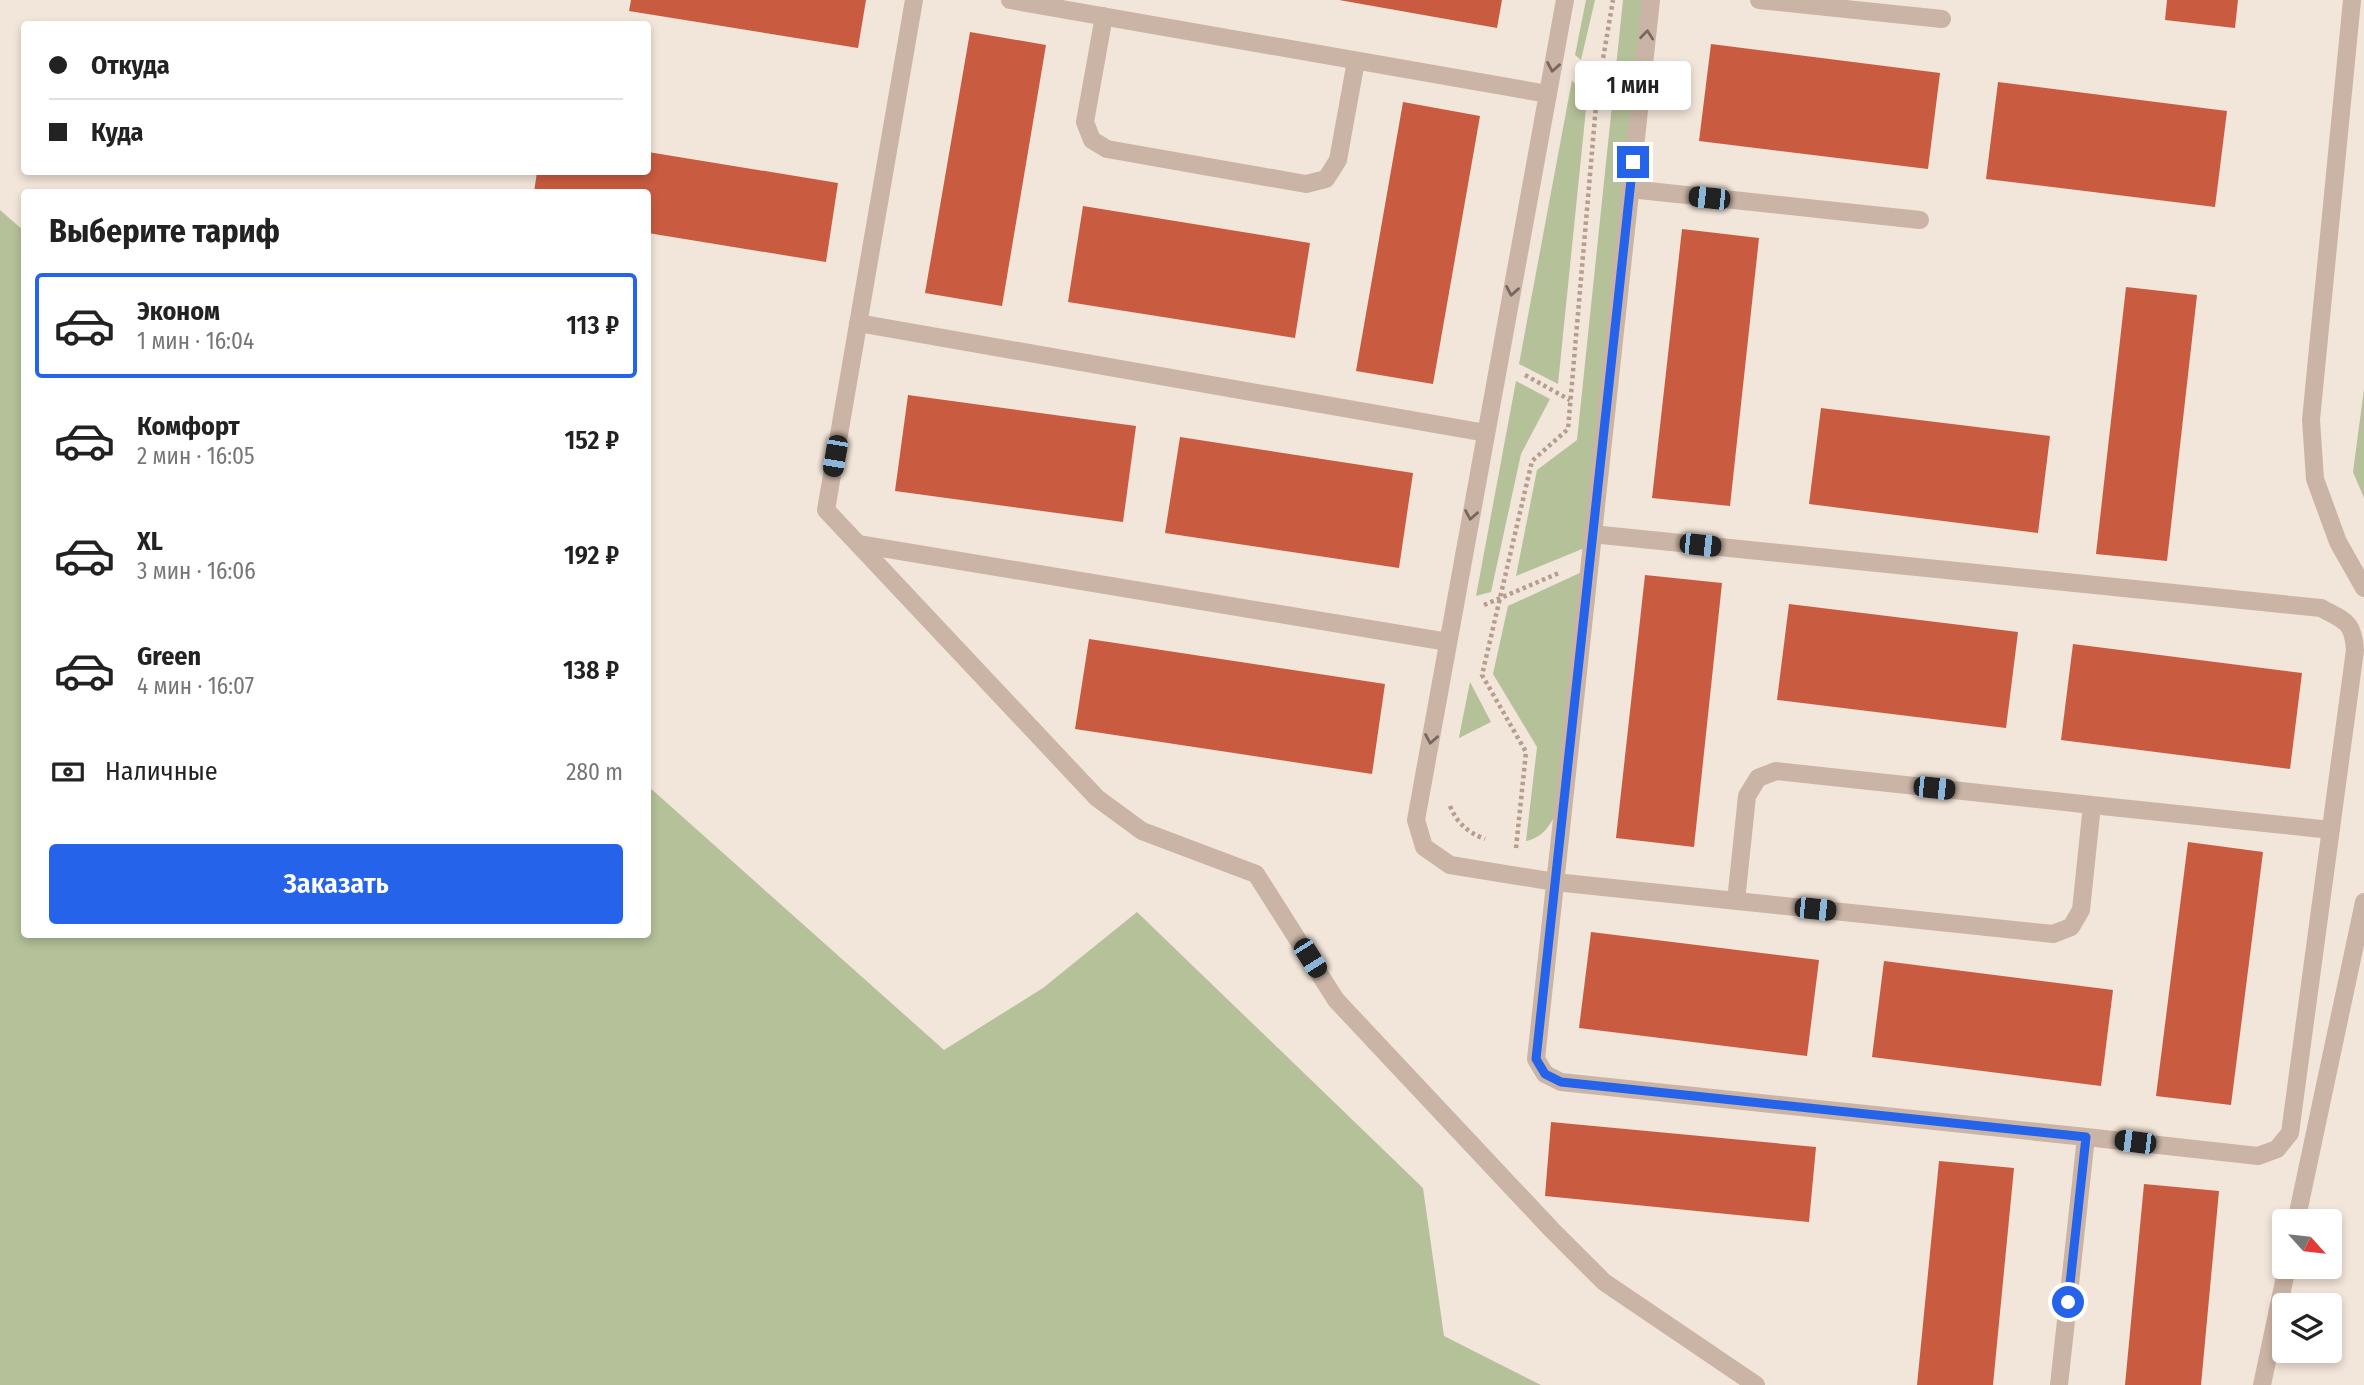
<!DOCTYPE html>
<html lang="ru">
<head>
<meta charset="utf-8">
<style>
	:root { --surface:#fff; --page:#f6f6f6; --text:#222; --muted:#767676; --line:#e0e0e0; --accent:#2563eb }
	body { margin:0; font-family:"Fira Sans Condensed",sans-serif; background:var(--page); color:var(--text); height:100vh; display:flex; flex-direction:column; font-size:26px; white-space:nowrap }
	* { box-sizing:border-box; margin:0 }
	p { font-size:23px; color:var(--muted) }
	.icon { flex:none; width:38px; height:38px; fill:none; stroke:currentColor; stroke-width:2; stroke-linecap:round; stroke-linejoin:round }
	.map { position:relative; flex:1; overflow:hidden }
	.sheet { position:absolute; left:21px; top:189px; width:630px; height:749px; display:flex; flex-direction:column; background:var(--surface); border-radius:7px; box-shadow:0 4px 10px #0003 }
	.sheet>* { flex:none }
	.hud { position:absolute; left:21px; top:21px; width:630px; height:154px; border-radius:7px; box-shadow:0 4px 10px #0003; display:grid; align-content:center; height:154px; padding:0 28px; background:var(--surface) }
	.needle { width:46px; rotate:117deg }
	.tools { position:absolute; left:2272px; top:1209px; display:grid; gap:14px }
	.tools a { display:grid; place-items:center; width:70px; height:70px; border-radius:7px; background:var(--surface); box-shadow:0 4px 10px #0003; font-size:35px }
	.end { position:absolute; width:32px; height:32px; margin:-16px; border:9px solid #2563eb; background:#fff; box-shadow:0 0 0 4px #fff }
	.from { border-radius:50% }
	.bubble { position:absolute; height:49px; border-radius:7px; background:var(--surface); box-shadow:0 4px 10px #0003; font-size:23px; font-weight:600; line-height:49px; text-align:center }
	.car { position:absolute; width:21px; height:42px; margin:-21px -10px; border-radius:9px; box-shadow:0 0 5px 2px #0007; background:linear-gradient(#222 24%,#8ab4d8 0 40%,#222 0 76%,#8ab4d8 0 86%,#222 0) }
	.hud b { display:flex; align-items:center; gap:24px; height:66px; font-size:26px }
	.hud b+b { border-top:2px solid var(--line) }
	.hud i { width:18px; height:18px; background:var(--text) }
	ul { padding:0; list-style:none }
	li { display:flex; align-items:center; gap:21px; height:105px; margin:0 14px 10px; padding:0 14px; border:4px solid transparent; border-radius:7px }
	li div { flex:1 }
	li b { display:block; font-size:26px }
	li em { font-style:normal; font-weight:600 }
	li.selected { border-color:var(--accent) }
	li>.icon { width:63px; height:63px; stroke-width:1.5 }
	h2 { padding:0 28px; font-size:32px; line-height:84px }
	.pay { display:flex; align-items:center; gap:18px; height:77px; padding:0 28px; font-size:26px }
	.pay p { margin-inline-start:auto }
	.action { display:flex; gap:14px; margin-top:auto; padding:14px 28px }
	.action a { flex:1; height:80px; border-radius:7px; background:var(--accent); color:#fff; font-size:28px; font-weight:600; line-height:80px; text-align:center }
	.map>svg:first-child { display:block }
</style>
</head>
<body>
<div class="map">
<svg width="2364" height="1385" viewBox="0 0 2364 1385">
	<rect width="100%" height="100%" fill="#f2e5d9"/>
	<path fill="#b5c199" d="M1586,0H1595L1581,60L1575,55Z
		M1623,0H1644L1587,547L1516,576L1537,470L1577,440Z
		M1572,80L1587,99L1558,384L1519,364Z
		M0,210L24,231V934H648V786L944,1050L1043,988L1137,912L1423,1188L1444,1336L1541,1385H0Z
		M1516,381L1550,399L1521,454L1491,592L1476,596Z
		M2364,389V498L2353,472Z
		M1584,571L1558,810C1550,825 1544,837 1526,841L1537,747L1493,674L1508,606Z
		M1470,682L1491,722L1459,738V737Z"/>
	<path fill="#c95b40" d="M631,0H866L858,48L629,11Z
		M1339,0H1502L1497,28Z
		M2167,0H2238L2235,28L2165,20Z
		M970,32L1046,45L1002,306L925,293Z
		M1711,44L1940,73L1928,169L1699,141Z
		M1998,82L2227,111L2215,207L1986,179Z
		M1403,102L1480,116L1433,384L1356,371Z
		M648,152L838,183L826,262L648,233V192H534L537,172H648Z
		M1083,206L1310,243L1295,338L1068,302Z
		M1682,229L1759,238L1730,506L1652,498Z
		M2126,287L2197,295L2167,561L2096,554Z
		M908,395L1136,426L1123,522L895,491Z
		M1821,408L2050,436L2038,533L1809,504Z
		M1180,437L1413,473L1399,568L1165,533Z
		M1645,575L1722,583L1694,847L1616,838Z
		M1789,604L2018,632L2006,728L1777,700Z
		M1089,639L1385,684L1372,774L1075,729Z
		M2073,644L2302,673L2290,769L2061,740Z
		M2188,842L2263,852L2231,1105L2156,1096Z
		M1591,932L1819,960L1807,1056L1579,1028Z
		M1884,961L2113,990L2101,1086L1872,1057Z
		M1551,1122L1816,1147L1809,1222L1545,1196Z
		M1939,1161L2014,1168L1993,1385H1917Z
		M2144,1184L2219,1191L2201,1385H2125Z"/>
	<g fill="none" stroke-linecap="round" stroke-linejoin="round">
		<path stroke="#b69e8f" stroke-width="4.5" stroke-dasharray="3.5 3.5" stroke-linecap="butt" d="M1580,78L1597,94
			M1525,375L1570,400
			M1484,605L1559,573
			M1450,806C1457,823 1467,832 1485,839
			M1516,848L1526,752L1482,675L1532,461L1568,429L1597,94L1613,0"/>
		<path stroke="#cab4a5" stroke-width="18" d="M914,0L826,510L858,544L1448,642
			M1010,0L1548,94
			M1759,0L1942,19
			M2352,0L2311,420L2315,479L2338,542L2364,588
			M1104,16L1085,122L1092,140L1107,149L1306,184L1326,179L1338,160L1356,61
			M1630,189L1920,220
			M858,323L1486,433
			M1592,534L2321,608C2345,621 2353,621 2355,650L2290,1133L2277,1149L2258,1156L2086,1137
			M858,544L1097,798L1142,831L1256,874L1336,1000L1552,1230L1604,1282L1756,1385
			M1555,882L2053,934L2071,927L2081,910L2092,805L2331,830
			M1736,901L1747,796L1758,778L1776,771L2092,805
			M1545,1074L1561,1082L2086,1137L2059,1385
			M2296,1222L2364,902
			M2262,1385L2287,1267"/>
		<path stroke="#cab4a5" stroke-width="18" d="M1555,882L1450,865L1424,847L1416,820L1565,0
			M1545,1074L1536,1059L1651,0"/>
	</g>
	<defs><path id="oneway-chevron" d="M-2-3.5L2.5 0L-2 3.5" fill="none" stroke-width="1.6" stroke-linecap="round" stroke-linejoin="round" transform="scale(1.75)"/></defs>
	<g stroke="#78685f">
		<use href="#oneway-chevron" transform="translate(1647 35) rotate(-84)"/>
		<use href="#oneway-chevron" transform="translate(1553 67) rotate(100)"/>
		<use href="#oneway-chevron" transform="translate(1512 291) rotate(100)"/>
		<use href="#oneway-chevron" transform="translate(1471 515) rotate(100)"/>
		<use href="#oneway-chevron" transform="translate(1431 739) rotate(100)"/>
	</g>
	<g fill="none" stroke-linecap="round" stroke-linejoin="round">
		<path stroke="#2563eb" stroke-width="9" d="M1633,162L1536,1059L1545,1074L1561,1082L2086,1137L2068,1302"/>
	</g>
</svg>
<div class="tools">
<a><svg class="needle" viewBox="-14 -14 28 28"><path d="M0-13l5 13h-10z" fill="#e53935"/><path d="M0 13l5-13h-10z" fill="#767676"/></svg></a>
<a><svg class="icon" aria-label="layers" viewBox="0 0 24 24"><path d="M12 4l9 5-9 5-9-5zM3 14l9 5 9-5"/></svg></a>
</div>
<i class="end from" style="left:2068px;top:1302px"></i>
<i class="end" style="left:1633px;top:162px"></i>
<div class="bubble" style="left:1575px;top:61px;width:116px">1 мин</div>
<i class="car" style="left:1709px;top:198px;rotate:276deg"></i>
<i class="car" style="left:835px;top:456px;rotate:190deg"></i>
<i class="car" style="left:1700px;top:545px;rotate:96deg"></i>
<i class="car" style="left:1934px;top:788px;rotate:96deg"></i>
<i class="car" style="left:1815px;top:909px;rotate:96deg"></i>
<i class="car" style="left:1310px;top:958px;rotate:148deg"></i>
<i class="car" style="left:2135px;top:1142px;rotate:277deg"></i>
<div class="hud">
<b><i class="from"></i>Откуда</b>
<b><i></i>Куда</b>
</div>
<section class="sheet">
<h2>Выберите тариф</h2>
<ul>
<li class="selected"><svg class="icon" aria-label="car" viewBox="0 0 24 24"><path d="M5 17H2v-5l4-1 3-4h7l3 4 3 1v5h-3M9 17h6M6 11h13"/><circle cx="7" cy="17" r="2"/><circle cx="17" cy="17" r="2"/></svg><div><b>Эконом</b><p>1 мин · 16:04</p></div><em>113 ₽</em></li>
<li><svg class="icon" aria-label="car" viewBox="0 0 24 24"><path d="M5 17H2v-5l4-1 3-4h7l3 4 3 1v5h-3M9 17h6M6 11h13"/><circle cx="7" cy="17" r="2"/><circle cx="17" cy="17" r="2"/></svg><div><b>Комфорт</b><p>2 мин · 16:05</p></div><em>152 ₽</em></li>
<li><svg class="icon" aria-label="car" viewBox="0 0 24 24"><path d="M5 17H2v-5l4-1 3-4h7l3 4 3 1v5h-3M9 17h6M6 11h13"/><circle cx="7" cy="17" r="2"/><circle cx="17" cy="17" r="2"/></svg><div><b>XL</b><p>3 мин · 16:06</p></div><em>192 ₽</em></li>
<li><svg class="icon" aria-label="car" viewBox="0 0 24 24"><path d="M5 17H2v-5l4-1 3-4h7l3 4 3 1v5h-3M9 17h6M6 11h13"/><circle cx="7" cy="17" r="2"/><circle cx="17" cy="17" r="2"/></svg><div><b>Green</b><p>4 мин · 16:07</p></div><em>138 ₽</em></li>
</ul>
<div class="pay"><svg class="icon" aria-label="cash" viewBox="0 0 24 24"><path d="M3 7h18v10H3z"/><circle cx="12" cy="12" r="2"/></svg>Наличные<p>280 m</p></div>
<div class="action"><a>Заказать</a></div>
</section>
</div>
</body>
</html>
